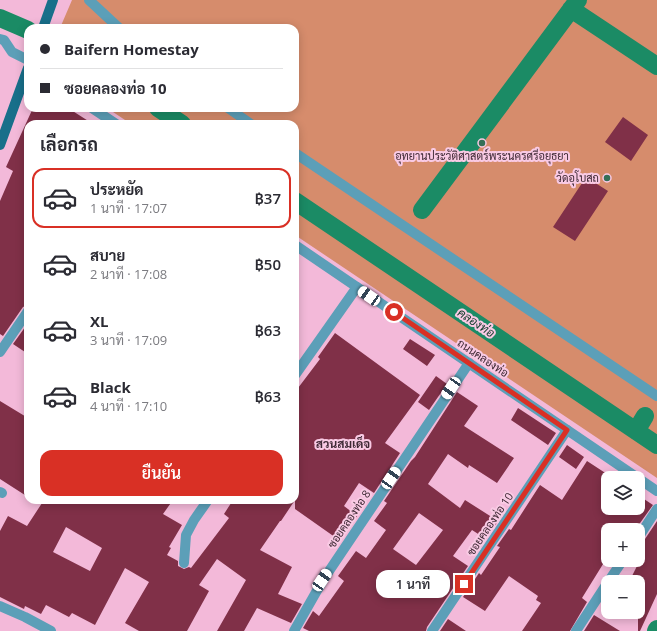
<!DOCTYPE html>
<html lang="th">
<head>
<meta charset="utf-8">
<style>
	:root { --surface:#fff; --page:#f7f7f7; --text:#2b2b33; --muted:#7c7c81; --line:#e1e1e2; --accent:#d93025 }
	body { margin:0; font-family:"Open Sans",Sarabun,sans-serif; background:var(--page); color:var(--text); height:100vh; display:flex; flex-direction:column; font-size:15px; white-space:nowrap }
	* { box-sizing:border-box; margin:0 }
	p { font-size:13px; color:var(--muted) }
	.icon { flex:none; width:22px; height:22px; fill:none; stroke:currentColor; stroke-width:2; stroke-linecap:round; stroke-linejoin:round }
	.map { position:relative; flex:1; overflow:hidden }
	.drawer { position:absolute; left:24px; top:120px; width:275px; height:384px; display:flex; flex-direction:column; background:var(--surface); border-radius:12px; box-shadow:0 2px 10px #0003 }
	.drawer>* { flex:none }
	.guide { position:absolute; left:24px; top:24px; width:275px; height:88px; border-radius:12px; box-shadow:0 2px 10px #0003; display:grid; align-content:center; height:88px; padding:0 16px; background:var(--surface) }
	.buttons { position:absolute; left:601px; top:471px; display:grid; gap:8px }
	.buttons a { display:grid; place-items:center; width:44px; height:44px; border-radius:8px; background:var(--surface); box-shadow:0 2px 10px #0003; font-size:20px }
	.end { position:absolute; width:18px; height:18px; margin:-9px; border:5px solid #d93025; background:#fff; box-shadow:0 0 0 2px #fff }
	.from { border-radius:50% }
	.bubble { position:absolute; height:28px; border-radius:12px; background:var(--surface); box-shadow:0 2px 10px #0003; font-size:13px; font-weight:600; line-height:28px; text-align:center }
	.car { position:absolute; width:12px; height:24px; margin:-12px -6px; border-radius:5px; box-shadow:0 0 3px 1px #0007; background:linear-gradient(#fff 24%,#345 0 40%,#fff 0 76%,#345 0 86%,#fff 0) }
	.guide b { display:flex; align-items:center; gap:14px; height:38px; font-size:15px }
	.guide b+b { border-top:1px solid var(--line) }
	.guide i { width:10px; height:10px; background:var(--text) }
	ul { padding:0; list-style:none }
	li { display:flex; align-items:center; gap:12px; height:60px; margin:0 8px 6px; padding:0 8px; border:2px solid transparent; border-radius:12px }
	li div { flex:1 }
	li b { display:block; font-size:15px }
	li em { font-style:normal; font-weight:600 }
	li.selected { border-color:var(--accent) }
	li>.icon { width:36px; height:36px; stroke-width:1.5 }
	h2 { padding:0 16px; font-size:18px; line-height:48px }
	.button { display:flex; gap:8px; margin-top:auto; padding:8px 16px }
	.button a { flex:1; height:46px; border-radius:12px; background:var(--accent); color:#fff; font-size:16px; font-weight:600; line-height:46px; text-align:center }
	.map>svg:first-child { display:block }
</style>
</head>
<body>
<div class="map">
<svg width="657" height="631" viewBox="0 0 657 631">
	<rect width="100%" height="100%" fill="#f3b9d9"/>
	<path fill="#d68c6c" d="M72,0H657V478L295,235V124H131L107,108H295V28H60Z"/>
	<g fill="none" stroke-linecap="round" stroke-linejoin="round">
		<path stroke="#1b8b65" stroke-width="18" d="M571,9L657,66
			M0,18L28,30
			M158,108L182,124
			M295,201L657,445
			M422,210L578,0
			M636,431L645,416
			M656,631L657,629"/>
	</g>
	<path fill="#803048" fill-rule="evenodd" d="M33,108H68L93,124H28V305L23,307L3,336L0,334V201L13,171L6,167Z
		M623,117L648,135L631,161L605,142Z
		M586,177L608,191L575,241L553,227Z
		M28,323V354L13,344Z
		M335,333L420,395L385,443L400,453L374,493L359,483L344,506L357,516L339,540L295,509V392L320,359L318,357Z
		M410,339L435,355L427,366L403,349Z
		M436,376L447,384L429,410L418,402Z
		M457,392L478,406L464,426L514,458L497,483L469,465L468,468L448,454L428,484L460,508L465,500L498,521L486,539L472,530L453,556L468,566L427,627L426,631H309L303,628L313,611L319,616L344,581L338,576L356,551L366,558L386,530L374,521L387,503L384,501L411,461L415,457ZM419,513L443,530L416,565L393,549Z
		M0,401L28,418V497L0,479Z
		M518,408L556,433L548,445L511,420Z
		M567,445L584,457L576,469L559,457Z
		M587,461L613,478H608V508H638V495L653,505L635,530H608V556L582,598L587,602L570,631H522L541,603L536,600L538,596L509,576L485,611L463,597L479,573L481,575L500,547L497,546L509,529L511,530L540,485L562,500Z
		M44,500H173L163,514L182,525L169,547L171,548L167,555L178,561V566L184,569L189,567L191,568L229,518L224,514L233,500H295L281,521H280L260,550L292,567L278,594L302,604L291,623L257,608L244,631H217L246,580L217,559L199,585L209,591L187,631H139L125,623L149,582L125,568L95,625L72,613L69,617L46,605L41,614L25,606L24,609L0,597V531L8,516L27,526ZM66,527L102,548L90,571L53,552Z
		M657,521V594L640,631H638V582H629L638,564V544L643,542Z
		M594,615L620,631H584Z
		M448,619L466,631H440Z"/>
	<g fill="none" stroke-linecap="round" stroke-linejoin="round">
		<path stroke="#5c9fb8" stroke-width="10" d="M0,39L4,40L12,52L28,60
			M0,492L2,493
			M638,538L657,509
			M608,582L623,560
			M0,606L25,617L51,631
			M576,631L608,582"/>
		<path stroke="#5c9fb8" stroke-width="10" d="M0,352L28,311
			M295,375L357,287
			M184,563L186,535L194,520L208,500
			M294,631L323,580L469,363
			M432,631L567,430"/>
		<path stroke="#5c9fb8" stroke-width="10" d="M89,0L119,28
			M92,108L116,124
			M228,108L251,124
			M295,153L657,396
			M295,245L657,491"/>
		<path stroke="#186f8a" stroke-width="10" d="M43,28L53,0
			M0,145L28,68"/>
	</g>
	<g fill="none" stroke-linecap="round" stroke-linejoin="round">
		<path stroke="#d93025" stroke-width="5" d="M394,312L567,430L464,584"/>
	</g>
	<g fill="#366f57" stroke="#f9cae4" stroke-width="1.5">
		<circle cx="482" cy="143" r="4"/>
		<circle cx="607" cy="178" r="4"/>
	</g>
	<g text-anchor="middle" stroke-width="4" stroke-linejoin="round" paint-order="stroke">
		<g font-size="11" fill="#3e2834" stroke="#f9cae4">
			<text x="482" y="160">อุทยานประวัติศาสตร์พระนครศรีอยุธยา</text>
			<text x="599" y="182" text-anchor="end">วัดอุโบสถ</text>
		</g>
		<g font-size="11" fill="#3e2834" stroke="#f9cae4">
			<text transform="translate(483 358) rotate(34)" y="4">ถนนคลองท่อ</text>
			<text transform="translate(349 519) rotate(-56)" y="4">ซอยคลองท่อ 8</text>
			<text transform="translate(490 524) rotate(-56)" y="4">ซอยคลองท่อ 10</text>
		</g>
		<g font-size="12" font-style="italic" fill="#113d2c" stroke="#f9cae4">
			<text transform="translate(476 323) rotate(34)" y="4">คลองท่อ</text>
		</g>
		<g font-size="12" font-weight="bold" fill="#3e2834" stroke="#f9cae4">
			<text x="343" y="448">สวนสมเด็จ</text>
		</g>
	</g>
</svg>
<div class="buttons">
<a><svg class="icon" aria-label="layers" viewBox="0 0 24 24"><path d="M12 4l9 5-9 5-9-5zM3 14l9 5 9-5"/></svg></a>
<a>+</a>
<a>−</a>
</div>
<i class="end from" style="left:394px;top:312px"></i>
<i class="end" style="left:464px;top:584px"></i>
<div class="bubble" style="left:376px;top:570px;width:74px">1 นาที</div>
<i class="car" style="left:369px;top:296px;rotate:304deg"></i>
<i class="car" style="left:451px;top:388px;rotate:214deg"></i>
<i class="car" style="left:391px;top:478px;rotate:34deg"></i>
<i class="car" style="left:322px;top:580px;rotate:34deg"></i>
<div class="guide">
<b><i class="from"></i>Baifern Homestay</b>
<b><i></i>ซอยคลองท่อ 10</b>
</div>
<section class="drawer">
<h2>เลือกรถ</h2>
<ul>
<li class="selected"><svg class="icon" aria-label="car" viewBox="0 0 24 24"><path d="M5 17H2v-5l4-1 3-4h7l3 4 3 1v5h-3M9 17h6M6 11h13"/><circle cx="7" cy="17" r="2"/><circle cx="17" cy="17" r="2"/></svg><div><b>ประหยัด</b><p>1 นาที · 17:07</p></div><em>฿37</em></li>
<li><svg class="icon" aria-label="car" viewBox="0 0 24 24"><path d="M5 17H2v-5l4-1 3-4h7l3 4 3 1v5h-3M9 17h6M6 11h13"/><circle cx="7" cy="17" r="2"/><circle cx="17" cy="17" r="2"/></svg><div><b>สบาย</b><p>2 นาที · 17:08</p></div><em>฿50</em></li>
<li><svg class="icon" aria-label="car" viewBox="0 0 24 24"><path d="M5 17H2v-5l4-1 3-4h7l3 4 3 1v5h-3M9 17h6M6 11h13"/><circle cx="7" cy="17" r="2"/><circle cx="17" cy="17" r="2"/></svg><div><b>XL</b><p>3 นาที · 17:09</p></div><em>฿63</em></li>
<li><svg class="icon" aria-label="car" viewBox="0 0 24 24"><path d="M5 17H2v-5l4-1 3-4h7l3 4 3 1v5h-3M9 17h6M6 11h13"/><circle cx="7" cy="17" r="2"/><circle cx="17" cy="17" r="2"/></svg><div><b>Black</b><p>4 นาที · 17:10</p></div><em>฿63</em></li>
</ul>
<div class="button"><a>ยืนยัน</a></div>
</section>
</div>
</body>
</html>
